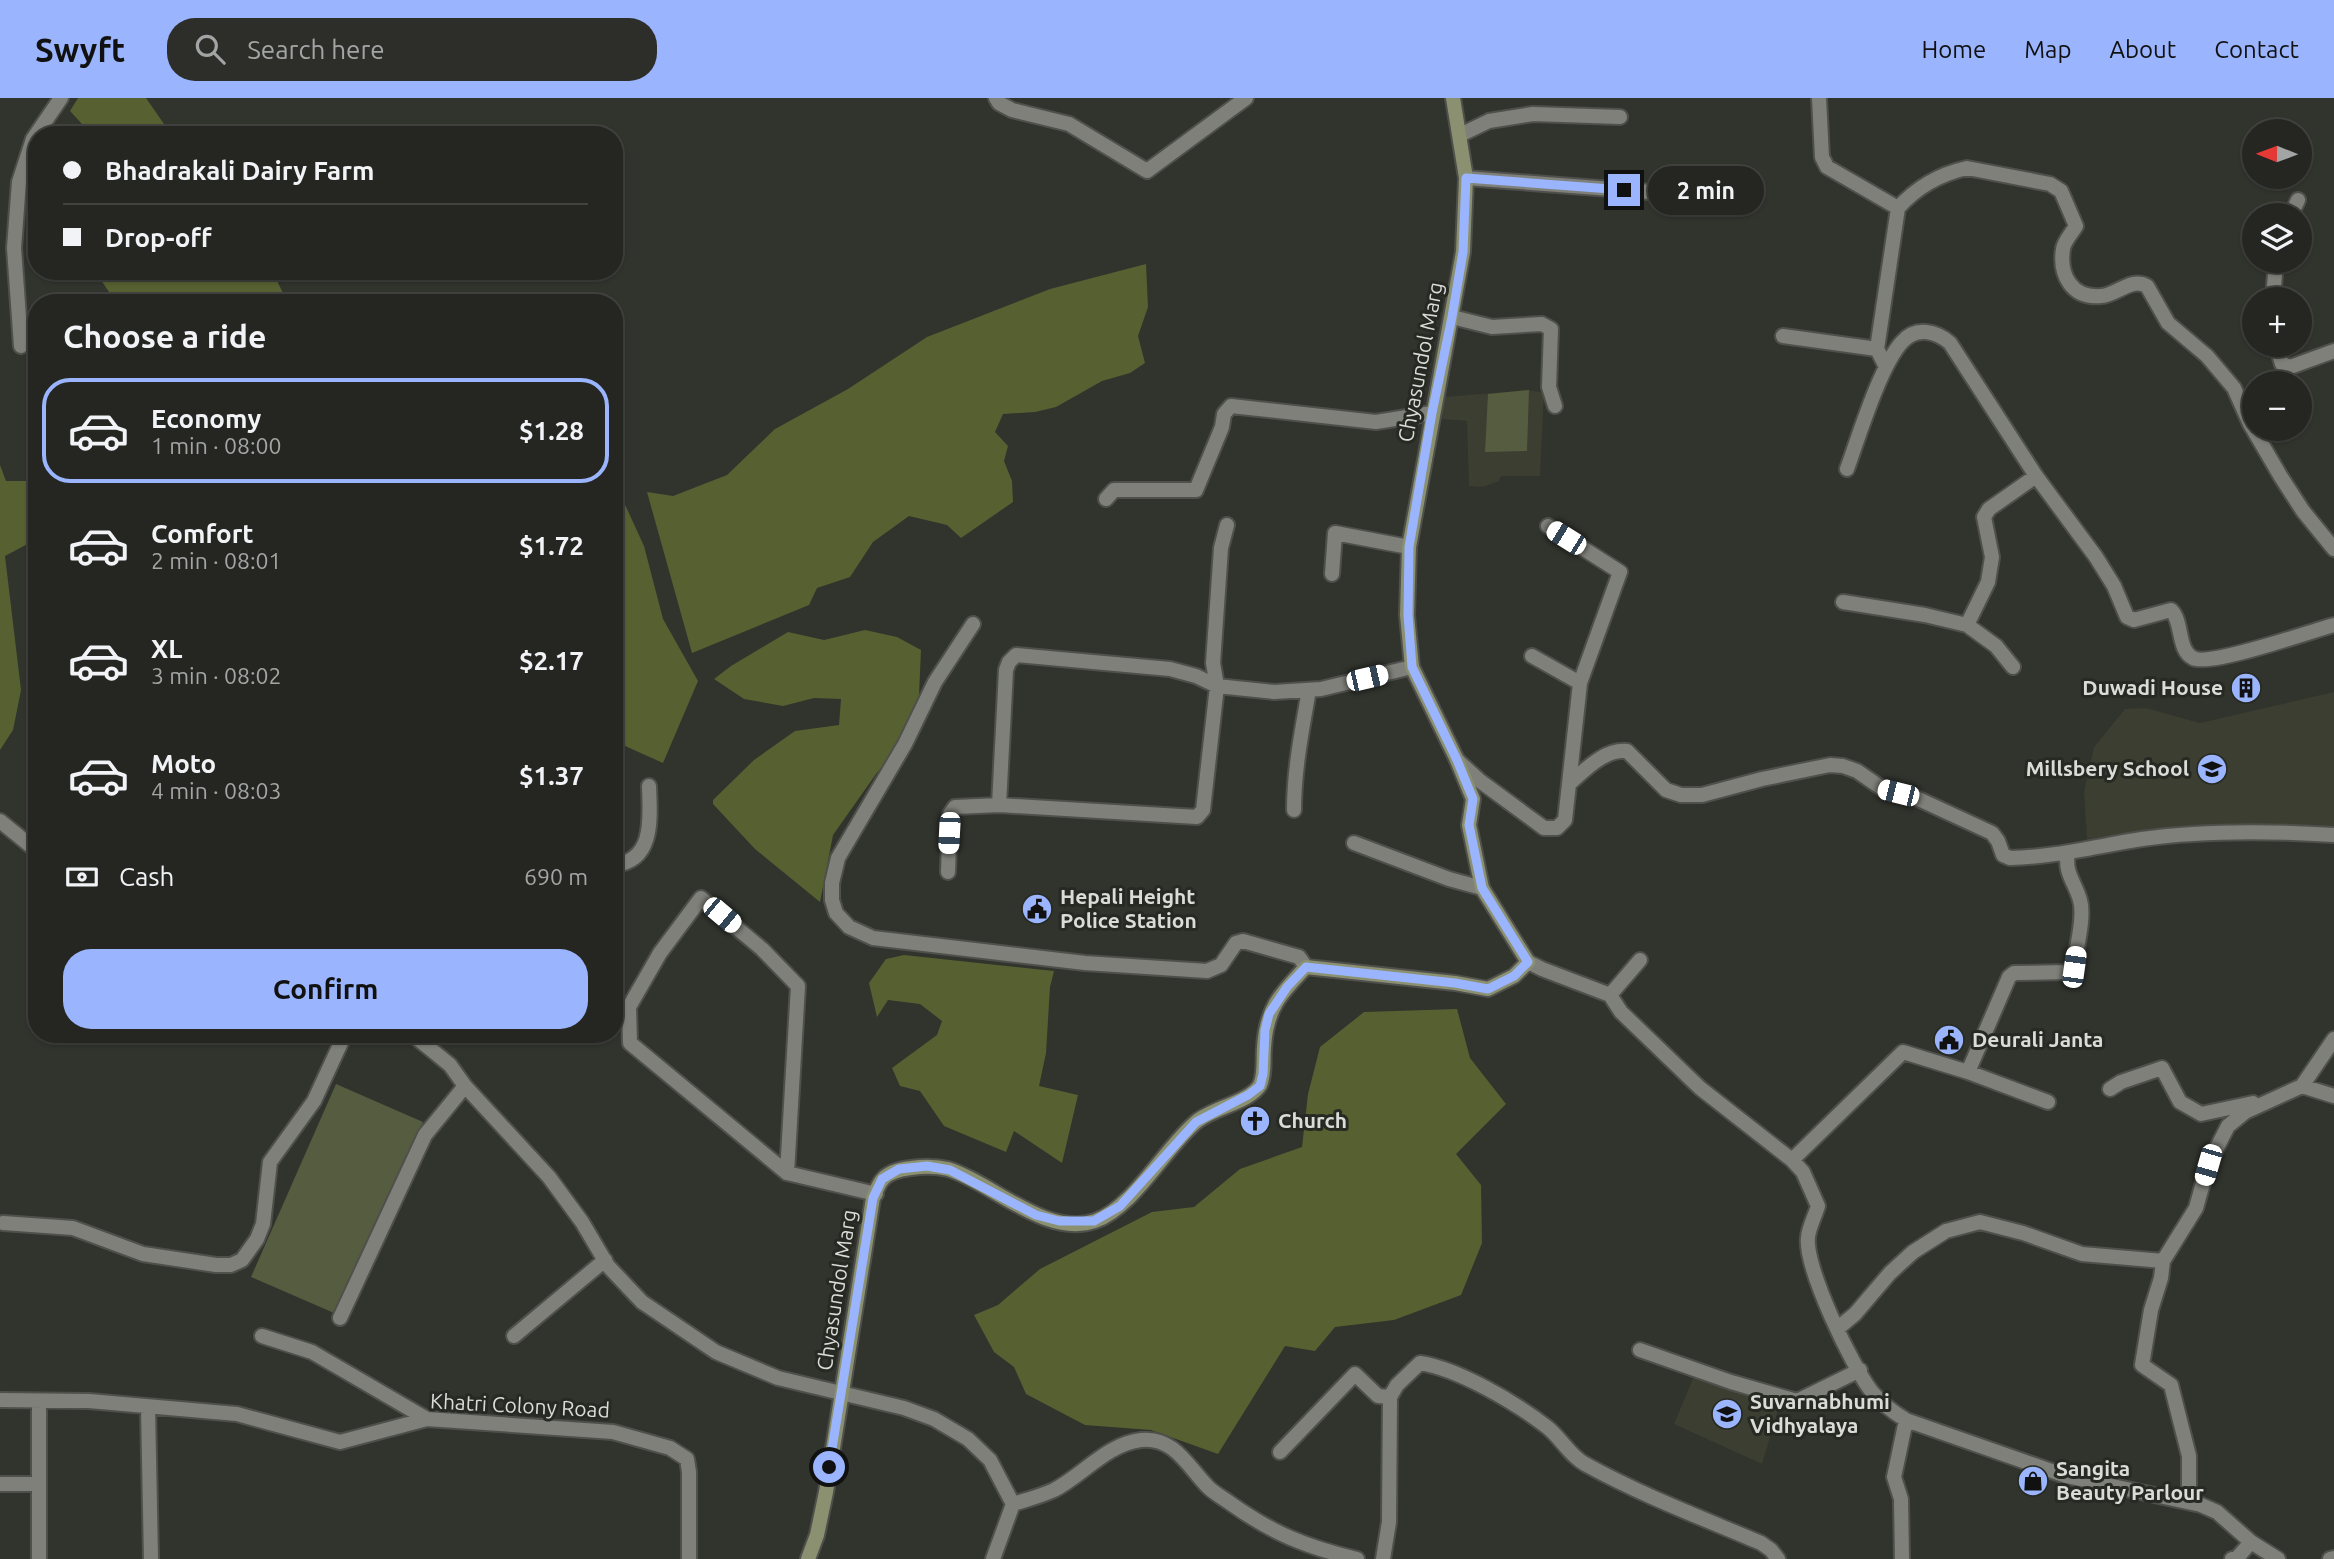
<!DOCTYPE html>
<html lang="en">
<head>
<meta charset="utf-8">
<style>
	:root { --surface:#252622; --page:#2d2e2a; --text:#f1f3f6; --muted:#a3a5a5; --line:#424340; --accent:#9ab5fd }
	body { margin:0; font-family:Ubuntu,sans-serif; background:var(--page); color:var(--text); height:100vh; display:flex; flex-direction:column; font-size:26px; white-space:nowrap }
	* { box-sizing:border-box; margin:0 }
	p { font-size:23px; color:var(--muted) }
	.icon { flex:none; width:38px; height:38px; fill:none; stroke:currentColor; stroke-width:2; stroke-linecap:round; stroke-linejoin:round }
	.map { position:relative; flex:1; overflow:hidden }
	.drawer { position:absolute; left:28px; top:196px; width:595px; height:749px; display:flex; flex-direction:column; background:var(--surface); border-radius:28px; box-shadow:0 2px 5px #0004,0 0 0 2px var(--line) }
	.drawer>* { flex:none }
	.banner { position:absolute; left:28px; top:28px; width:595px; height:154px; border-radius:28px; box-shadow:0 2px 5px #0004,0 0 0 2px var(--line); display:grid; align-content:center; height:154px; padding:0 35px; background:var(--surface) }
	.needle { width:46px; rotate:271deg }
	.buttons { position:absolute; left:2242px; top:21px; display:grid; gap:14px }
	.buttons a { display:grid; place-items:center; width:70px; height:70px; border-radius:50%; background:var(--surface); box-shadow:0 2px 5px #0004,0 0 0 2px var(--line); font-size:35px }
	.end { position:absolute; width:32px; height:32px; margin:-16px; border:9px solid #9ab5fd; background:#111; box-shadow:0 0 0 4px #111 }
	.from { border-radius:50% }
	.bubble { position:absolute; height:49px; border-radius:24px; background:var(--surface); box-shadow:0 2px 5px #0004,0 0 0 2px var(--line); font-size:23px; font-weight:600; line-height:49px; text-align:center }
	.car { position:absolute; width:21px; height:42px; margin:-21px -10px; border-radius:9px; box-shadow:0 0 5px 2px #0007; background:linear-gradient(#fff 24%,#345 0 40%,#fff 0 76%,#345 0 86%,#fff 0) }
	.banner b { display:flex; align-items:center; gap:24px; height:66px; font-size:26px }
	.banner b+b { border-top:2px solid var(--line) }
	.banner i { width:18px; height:18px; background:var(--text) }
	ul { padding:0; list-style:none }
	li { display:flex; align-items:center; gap:21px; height:105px; margin:0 14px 10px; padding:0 21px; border:4px solid transparent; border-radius:28px }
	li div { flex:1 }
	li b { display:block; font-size:26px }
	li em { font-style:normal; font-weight:600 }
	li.current { border-color:var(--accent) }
	li>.icon { width:63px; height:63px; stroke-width:1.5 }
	h2 { padding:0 35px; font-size:32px; line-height:84px }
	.pay { display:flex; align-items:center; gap:18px; height:77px; padding:0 35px; font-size:26px }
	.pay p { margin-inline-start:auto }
	.action { display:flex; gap:14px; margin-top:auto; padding:14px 35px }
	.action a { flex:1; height:80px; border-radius:28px; background:var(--accent); color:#111; font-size:28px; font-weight:600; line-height:80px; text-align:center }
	header { display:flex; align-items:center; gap:42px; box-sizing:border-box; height:98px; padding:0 35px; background:var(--accent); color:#111 }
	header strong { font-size:33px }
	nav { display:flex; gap:38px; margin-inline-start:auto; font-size:24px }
	.search { width:490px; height:63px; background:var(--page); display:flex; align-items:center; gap:18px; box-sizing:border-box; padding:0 24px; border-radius:28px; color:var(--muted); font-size:26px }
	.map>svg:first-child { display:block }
</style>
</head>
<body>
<header>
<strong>Swyft</strong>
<div class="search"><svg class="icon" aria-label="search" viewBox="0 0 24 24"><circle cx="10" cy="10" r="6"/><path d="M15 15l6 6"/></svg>Search here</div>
<nav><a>Home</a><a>Map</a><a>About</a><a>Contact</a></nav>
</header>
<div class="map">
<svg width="2334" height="1461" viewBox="0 0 2334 1461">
	<rect width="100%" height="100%" fill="#31332d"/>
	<path fill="#3b3e31" d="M1529,292L1544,295L1540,378H1501L1499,383L1483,389L1469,388L1467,323L1442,321L1444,299Z
		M2334,594V729L2182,728L2087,741L2084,694L2094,649L2125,611L2146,610L2200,625Z
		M1694,1278L1780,1305L1762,1366L1674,1326Z"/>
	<path fill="#565c40" d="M1529,292L1527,353L1485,354L1488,296Z
		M336,986L423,1024L334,1215L251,1179Z"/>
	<path fill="#576031" d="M78,0H146L164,26L189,37H92L70,13Z
		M1146,166L1148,209L1138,238L1145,265L1130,275L1102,283L1056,309L1035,314L1003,316L995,334L1008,348L1004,363L1012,383L1013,404L961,440L947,427L909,418L873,444L850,479L817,490L809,507L692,555L647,394L673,398L727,377L775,331L848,291L927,239L1050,191Z
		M95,173H278V185L288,205L133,204L109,194Z
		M0,367L6,383H30L37,377V441L5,458L21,592L13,632L0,652Z
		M622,400L644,448L663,521L698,583L663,665L614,643V404Z
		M865,532L897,539L921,552L919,597L902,645L876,676L833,737L820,804L755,751L713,706V702L754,662L795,633L839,627L841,601L814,600L783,608L744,601L714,581L731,568L788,534L824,542Z
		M904,857L1054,873L1050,889L1046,955L1039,988L1078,997L1062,1065L1014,1033L1006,1054L944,1028L920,993L900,988L892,970L937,937L942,923L920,906L888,902L877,919L869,885L886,861Z
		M1457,911L1470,960L1506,1006L1456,1056L1481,1087L1482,1145L1461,1197L1394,1222L1335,1229L1315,1253L1285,1248L1218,1356L1151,1332L1085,1327L1026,1296L1014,1269L994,1254L974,1217L998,1207L1040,1171L1152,1114L1194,1109L1240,1071L1302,1049L1308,996L1320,949L1364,914Z"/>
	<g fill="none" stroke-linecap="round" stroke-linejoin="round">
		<g stroke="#4f504c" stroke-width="18">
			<path id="street" d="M996,0L999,5L1012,12L1069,26L1147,73L1246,0
				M1819,0L1822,59L1827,69L1898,110C1916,90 1940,76 1967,70L2050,86L2061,93L2076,128C2072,135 2064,143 2063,151C2059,177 2072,201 2101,198C2117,197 2131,179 2147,188L2168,225L2207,258L2234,290L2250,326L2281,379L2303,413L2334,451
				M1460,37L1489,23L1533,16L1620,19
				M1466,80L1651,94
				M2291,117L2298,102
				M2273,201L2276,163
				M1452,219L1492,229L1542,226L1551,231L1549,289L1555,308
				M1783,238L1877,251
				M2276,247L2282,266L2290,269L2334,253
				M21,248L14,150L19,84L33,41L61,0
				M1886,269L1877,251L1898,110
				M1847,371C1859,338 1880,268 1902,244C1916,228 1936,233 1950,245L2036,378L2096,459L2114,488L2127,519L2134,522L2171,512C2183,523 2177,552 2193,560C2210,569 2311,533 2334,527
				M1106,401L1114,392H1196L1222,329L1224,316L1231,308L1376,324L1432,315
				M1227,427L1221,450L1213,565L1217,588L1274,594L1321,591L1412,569
				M1548,428L1620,474L1580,585
				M1332,476L1335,435L1409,449
				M1843,504L1925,517L1967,527L1988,484L1992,459L1984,419L1989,411L2036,378
				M973,526L935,584L905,646L838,760L832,785V802L836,815L849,829L873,840L1085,865L1207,873L1221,867L1236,845L1243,843L1299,859L1306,869
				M1967,527L1996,548L2013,569
				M1532,558L1580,585L1569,686
				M1457,662L1480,683L1544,730H1557L1565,722L1569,686C1585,672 1604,651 1627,653L1666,692L1681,697H1702L1762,681L1830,667L1843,668L1857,673L1883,691L1912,698L1992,735L1998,743L2003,757L2010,760C2055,759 2097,748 2142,741C2205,732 2270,733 2334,737
				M1294,712C1294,672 1302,632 1309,592
				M0,723L37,753
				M1354,745L1449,781L1482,790
				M614,767C655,763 650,719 649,688
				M948,774L950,716L955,709L999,707L1197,719L1203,712L1217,588L1196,578L1170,571L1016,557L1009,564L1006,572L999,707
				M1528,864L1542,871L1610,897L1621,914L1700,990L1792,1062L1803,1074L1818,1108C1815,1118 1809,1129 1808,1139C1804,1169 1853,1270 1872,1294C1882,1306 1893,1314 1906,1322L2066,1378L2201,1407L2217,1414L2251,1444L2278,1461
				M1610,897L1640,862
				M412,936L450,967L465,988L549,1079L582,1124L608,1168L642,1204L716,1254L778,1280L904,1310L934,1321L968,1341L990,1362L1013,1406C1026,1402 1041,1398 1054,1392C1083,1377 1107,1346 1141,1342C1174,1338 1189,1370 1208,1389C1214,1395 1223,1400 1230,1405C1272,1435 1306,1449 1357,1461
				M1968,974L2009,879L2014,875L2069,874L2074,868C2076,851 2085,819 2080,802C2075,784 2064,775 2068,755
				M2302,988L2334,941
				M2110,991L2121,984L2162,970L2180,1004L2201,1016L2253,1005
				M1792,1062L1903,954L1968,974L2048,1004
				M787,1075L798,888L762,851L701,800L660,855L629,909L630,945L787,1075L876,1096
				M3,1125L73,1130L143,1156L216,1167H231L242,1162L257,1141L263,1126L270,1064L314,1003L345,936
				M340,1220L425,1037L465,988
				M1837,1231L1855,1216L1890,1175L1913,1154L1946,1133L1980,1124L2023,1135L2082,1156L2163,1163
				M262,1238L312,1254L427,1321
				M514,1238L605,1162
				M1640,1252L1731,1284L1797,1303L1860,1272
				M0,1302L89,1303L237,1316L340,1344L427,1321L613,1334L670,1350L687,1361L689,1374V1461
				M148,1309L151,1461
				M1280,1354L1355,1276L1378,1298L1390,1299
				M0,1386H38
				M2189,1403V1358L2171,1287L2142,1267L2151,1212L2161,1180L2163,1163L2196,1110L2208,1067L2228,1028L2245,1014L2302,988L2334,998
				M39,1461V1303
				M993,1461L1013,1406
				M1383,1461L1389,1424L1390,1299L1397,1287L1420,1265C1459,1271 1516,1305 1547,1329C1561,1340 1570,1358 1585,1366C1641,1397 1702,1420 1761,1445L1771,1452L1778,1461
				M1902,1461L1901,1401L1894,1379L1906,1322
				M2232,1461L2237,1460L2251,1444
				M2330,1461L2334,1460"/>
		</g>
		<g stroke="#4f504c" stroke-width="18">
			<path id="secondary" d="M808,1461L817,1437L826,1394L873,1100C876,1094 878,1086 883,1081C890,1073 902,1071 911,1070C924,1068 936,1068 948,1071C991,1084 1046,1140 1095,1123C1133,1110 1165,1050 1196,1024C1212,1010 1250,1004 1260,987C1265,977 1263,961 1264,950C1266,911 1280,896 1306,869L1455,885L1488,891L1514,878L1528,864L1482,790L1469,727L1473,701L1457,662L1412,569L1407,517L1409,449L1463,154L1466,80L1453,0"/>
		</g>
		<use href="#street" stroke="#7f8079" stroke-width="14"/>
		<use href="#secondary" stroke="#8b9070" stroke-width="14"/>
	</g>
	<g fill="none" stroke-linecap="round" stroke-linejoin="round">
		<path stroke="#9ab5fd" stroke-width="9" d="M829,1369L873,1100L882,1081L899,1071L927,1068L950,1072L1036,1117L1059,1123H1094L1120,1108L1196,1024L1248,997L1260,988L1263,976L1265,932L1269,916L1287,889L1306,869L1455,885L1488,891L1514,878L1528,864L1482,790L1469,727L1473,701L1457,662L1412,569L1408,517L1409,449L1432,315L1452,219L1463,154L1466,80L1624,92"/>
	</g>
	<defs>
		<g id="building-disc" transform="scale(1.575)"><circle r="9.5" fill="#9ab5fd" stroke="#272923"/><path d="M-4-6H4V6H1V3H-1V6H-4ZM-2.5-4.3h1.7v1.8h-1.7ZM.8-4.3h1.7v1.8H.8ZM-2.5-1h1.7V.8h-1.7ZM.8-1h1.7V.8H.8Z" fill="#111"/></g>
		<g id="school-disc" transform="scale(1.575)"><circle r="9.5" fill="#9ab5fd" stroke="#272923"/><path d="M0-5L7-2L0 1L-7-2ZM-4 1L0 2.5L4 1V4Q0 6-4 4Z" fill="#111"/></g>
		<g id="civic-disc" transform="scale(1.575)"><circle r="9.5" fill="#9ab5fd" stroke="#272923"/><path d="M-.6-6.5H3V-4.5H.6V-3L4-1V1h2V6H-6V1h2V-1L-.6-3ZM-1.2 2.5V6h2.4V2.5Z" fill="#111"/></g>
		<g id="church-disc" transform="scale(1.575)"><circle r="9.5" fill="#9ab5fd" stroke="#272923"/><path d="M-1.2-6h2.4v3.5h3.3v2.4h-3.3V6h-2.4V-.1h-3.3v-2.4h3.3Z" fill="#111"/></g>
		<g id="shop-disc" transform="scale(1.575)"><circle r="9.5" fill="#9ab5fd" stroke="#272923"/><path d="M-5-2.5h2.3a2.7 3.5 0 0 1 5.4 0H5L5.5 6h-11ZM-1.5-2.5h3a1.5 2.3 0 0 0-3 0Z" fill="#111"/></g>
	</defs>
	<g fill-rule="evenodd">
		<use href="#building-disc" x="2246" y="590"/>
		<use href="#school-disc" x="2212" y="671"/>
		<use href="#civic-disc" x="1037" y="811"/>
		<use href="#civic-disc" x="1949" y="942"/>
		<use href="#church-disc" x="1255" y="1023"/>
		<use href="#school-disc" x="1727" y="1316"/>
		<use href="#shop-disc" x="2033" y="1383"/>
	</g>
	<g text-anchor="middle" stroke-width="6" stroke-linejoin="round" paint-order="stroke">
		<g font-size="21" fill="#dbdcd8" stroke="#272923">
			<text transform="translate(1421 264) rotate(-79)" y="7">Chyasundol Marg</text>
			<text transform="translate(837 1192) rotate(-81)" y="7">Chyasundol Marg</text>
			<text transform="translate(520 1308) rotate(3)" y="7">Khatri Colony Road</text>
		</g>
		<g font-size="21" font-weight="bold" fill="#dbdcd8" stroke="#272923" text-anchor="start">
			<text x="2223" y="597" text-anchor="end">Duwadi House</text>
			<text x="2189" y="678" text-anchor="end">Millsbery School</text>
			<text x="1060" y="806">Hepali Height<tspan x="1060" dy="24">Police Station</tspan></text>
			<text x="1972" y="949">Deurali Janta</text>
			<text x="1278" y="1030">Church</text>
			<text x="1750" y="1311">Suvarnabhumi<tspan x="1750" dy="24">Vidhyalaya</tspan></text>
			<text x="2056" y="1378">Sangita<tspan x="2056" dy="24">Beauty Parlour</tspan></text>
		</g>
	</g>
</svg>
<div class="buttons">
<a><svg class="needle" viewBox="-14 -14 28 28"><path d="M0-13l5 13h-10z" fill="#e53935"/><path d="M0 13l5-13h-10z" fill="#a3a5a5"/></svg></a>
<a><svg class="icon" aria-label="layers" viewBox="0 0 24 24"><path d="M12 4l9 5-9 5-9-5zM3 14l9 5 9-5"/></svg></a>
<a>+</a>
<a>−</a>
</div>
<i class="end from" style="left:829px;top:1369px"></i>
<i class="end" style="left:1624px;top:92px"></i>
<div class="bubble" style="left:1648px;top:68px;width:116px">2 min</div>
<i class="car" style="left:1566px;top:440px;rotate:302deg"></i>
<i class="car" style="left:1367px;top:580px;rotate:77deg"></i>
<i class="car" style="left:1898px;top:695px;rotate:284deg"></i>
<i class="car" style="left:949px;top:735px;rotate:183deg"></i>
<i class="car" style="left:722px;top:817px;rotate:130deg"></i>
<i class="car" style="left:2074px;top:869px;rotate:8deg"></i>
<i class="car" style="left:2208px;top:1067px;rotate:196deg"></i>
<div class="banner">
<b><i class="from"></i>Bhadrakali Dairy Farm</b>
<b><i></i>Drop-off</b>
</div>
<section class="drawer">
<h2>Choose a ride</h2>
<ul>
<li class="current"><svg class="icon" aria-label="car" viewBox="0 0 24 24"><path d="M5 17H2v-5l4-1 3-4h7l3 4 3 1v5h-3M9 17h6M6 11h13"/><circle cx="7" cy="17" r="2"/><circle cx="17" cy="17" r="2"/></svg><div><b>Economy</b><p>1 min · 08:00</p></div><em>$1.28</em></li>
<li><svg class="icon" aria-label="car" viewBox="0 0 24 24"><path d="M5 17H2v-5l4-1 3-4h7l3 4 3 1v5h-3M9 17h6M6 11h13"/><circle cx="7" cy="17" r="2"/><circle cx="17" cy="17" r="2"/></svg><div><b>Comfort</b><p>2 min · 08:01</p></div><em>$1.72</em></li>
<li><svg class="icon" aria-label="car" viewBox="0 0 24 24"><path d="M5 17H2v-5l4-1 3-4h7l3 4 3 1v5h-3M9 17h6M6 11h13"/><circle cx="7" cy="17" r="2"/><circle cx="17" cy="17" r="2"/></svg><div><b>XL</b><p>3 min · 08:02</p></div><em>$2.17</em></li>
<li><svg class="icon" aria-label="car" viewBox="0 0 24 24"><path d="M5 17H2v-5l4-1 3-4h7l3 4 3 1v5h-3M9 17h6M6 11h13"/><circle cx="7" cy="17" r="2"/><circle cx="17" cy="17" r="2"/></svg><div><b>Moto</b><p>4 min · 08:03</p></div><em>$1.37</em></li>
</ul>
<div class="pay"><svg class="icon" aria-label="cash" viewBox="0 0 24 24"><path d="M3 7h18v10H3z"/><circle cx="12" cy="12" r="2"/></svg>Cash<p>690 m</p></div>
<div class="action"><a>Confirm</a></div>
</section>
</div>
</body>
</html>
